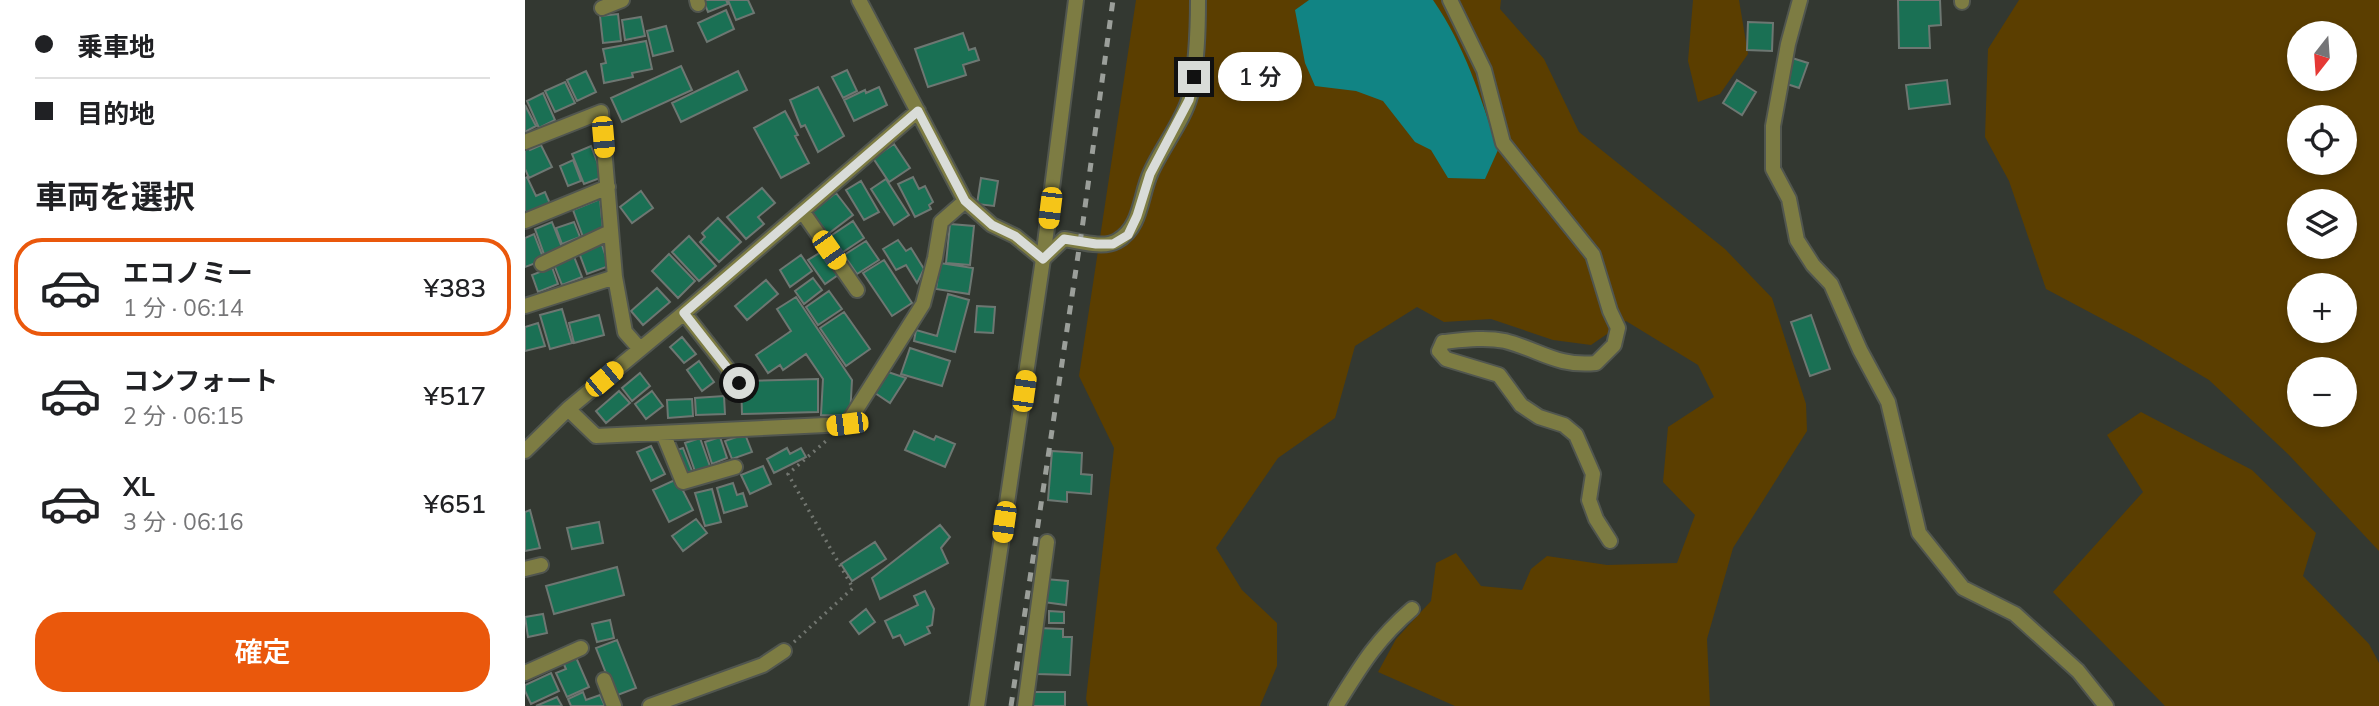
<!DOCTYPE html>
<html lang="ja">
<head>
<meta charset="utf-8">
<style>
	:root { --surface:#fff; --page:#f6f6f6; --text:#202124; --muted:#757577; --line:#e0e0e0; --accent:#ea580c }
	body { margin:0; font-family:Mulish,"Noto Sans JP",sans-serif; background:var(--page); color:var(--text); height:100vh; display:flex; flex-direction:column; font-size:26px; white-space:nowrap }
	* { box-sizing:border-box; margin:0 }
	p { font-size:23px; color:var(--muted) }
	.icon { flex:none; width:38px; height:38px; fill:none; stroke:currentColor; stroke-width:2; stroke-linecap:round; stroke-linejoin:round }
	.map { position:relative; flex:1; overflow:hidden }
	.drawer { display:flex; flex-direction:column; background:var(--surface); width:525px }
	.drawer>* { flex:none }
	.top-card { display:grid; align-content:center; height:154px; padding:0 35px; background:var(--surface) }
	.needle { width:46px; rotate:197deg }
	.fabs { position:absolute; left:1762px; top:21px; display:grid; gap:14px }
	.fabs a { display:grid; place-items:center; width:70px; height:70px; border-radius:50%; background:var(--surface); box-shadow:0 4px 10px #0003; font-size:35px }
	.end { position:absolute; width:32px; height:32px; margin:-16px; border:9px solid #d9dcd8; background:#111; box-shadow:0 0 0 4px #111 }
	.from { border-radius:50% }
	.bubble { position:absolute; height:49px; border-radius:24px; background:var(--surface); box-shadow:0 4px 10px #0003; font-size:23px; font-weight:600; line-height:49px; text-align:center }
	.car { position:absolute; width:21px; height:42px; margin:-21px -10px; border-radius:9px; box-shadow:0 0 5px 2px #0007; background:linear-gradient(#f5c518 24%,#345 0 40%,#f5c518 0 76%,#345 0 86%,#f5c518 0) }
	.top-card b { display:flex; align-items:center; gap:24px; height:66px; font-size:26px }
	.top-card b+b { border-top:2px solid var(--line) }
	.top-card i { width:18px; height:18px; background:var(--text) }
	ul { padding:0; list-style:none }
	li { display:flex; align-items:center; gap:21px; height:98px; margin:0 14px 10px; padding:0 21px; border:4px solid transparent; border-radius:28px }
	li div { flex:1 }
	li b { display:block; font-size:26px }
	li em { font-style:normal; font-weight:600 }
	li.on { border-color:var(--accent) }
	li>.icon { width:63px; height:63px; stroke-width:1.5 }
	h2 { padding:0 35px; font-size:32px; line-height:84px }
	.primary-button { display:flex; gap:14px; margin-top:auto; padding:14px 35px }
	.primary-button a { flex:1; height:80px; border-radius:28px; background:var(--accent); color:#fff; font-size:28px; font-weight:600; line-height:80px; text-align:center }
	main { display:flex; flex:1; min-height:0 }
	.map>svg:first-child { display:block }
</style>
</head>
<body>
<main>
<section class="drawer">
<div class="top-card">
<b><i class="from"></i>乗車地</b>
<b><i></i>目的地</b>
</div>
<h2>車両を選択</h2>
<ul>
<li class="on"><svg class="icon" aria-label="car" viewBox="0 0 24 24"><path d="M5 17H2v-5l4-1 3-4h7l3 4 3 1v5h-3M9 17h6M6 11h13"/><circle cx="7" cy="17" r="2"/><circle cx="17" cy="17" r="2"/></svg><div><b>エコノミー</b><p>1 分 · 06:14</p></div><em>¥383</em></li>
<li><svg class="icon" aria-label="car" viewBox="0 0 24 24"><path d="M5 17H2v-5l4-1 3-4h7l3 4 3 1v5h-3M9 17h6M6 11h13"/><circle cx="7" cy="17" r="2"/><circle cx="17" cy="17" r="2"/></svg><div><b>コンフォート</b><p>2 分 · 06:15</p></div><em>¥517</em></li>
<li><svg class="icon" aria-label="car" viewBox="0 0 24 24"><path d="M5 17H2v-5l4-1 3-4h7l3 4 3 1v5h-3M9 17h6M6 11h13"/><circle cx="7" cy="17" r="2"/><circle cx="17" cy="17" r="2"/></svg><div><b>XL</b><p>3 分 · 06:16</p></div><em>¥651</em></li>
</ul>
<div class="primary-button"><a>確定</a></div>
</section>
<div class="map">
<svg width="1854" height="706" viewBox="0 0 1854 706">
	<rect width="100%" height="100%" fill="#333831"/>
	<path fill="#5b3e00" fill-rule="evenodd" d="M611,0H976L975,9L1019,59L1054,132L1200,249L1247,298L1281,404L1282,431L1208,548L1182,639L1185,706H930L853,672L871,639L906,601L911,563L931,553L956,586L997,590L1006,569L1022,556L1082,565L1152,563L1170,515L1138,482L1143,427L1189,397L1173,365L1101,321L1066,345L1028,340L966,319L919,322L892,307L830,346L810,418L753,458L691,548L717,590L752,623V666L735,706H563L561,699L589,448L554,376Z
		M1168,0H1214L1223,54L1195,94L1173,102L1163,61Z
		M1494,0H1854V551L1763,454L1684,380L1615,339L1521,289L1484,181L1460,137L1463,49ZM1774,33H1820V79H1774ZM1774,117H1820V163H1774ZM1820,201V247H1774V201ZM1774,285H1820V331H1774ZM1774,369H1820V415H1774Z
		M1616,412L1727,470L1791,533L1778,576L1844,644L1854,663V706H1640L1528,592L1618,492L1582,435Z"/>
	<path fill="#118484" d="M784,0H908C940,46 956,98 973,150L960,179L923,178L906,150L890,142L858,101L831,91L790,86L780,63L770,10Z"/>
	<path fill="#1a7054" stroke="#6d7772" stroke-width="2" d="M178,0H201L203,4L183,12Z
		M203,0H223L229,13L211,20Z
		M1373,0H1415L1416,25L1404,26L1405,48H1374Z
		M201,10L209,29L182,42L173,23Z
		M93,14L96,41L78,43L75,16Z
		M116,17L120,36L100,40L97,20Z
		M1223,22L1248,23L1247,51L1222,50Z
		M141,26L148,51L128,56L122,31Z
		M438,33L444,50L450,48L454,60L438,65L441,75L403,87L390,49Z
		M121,41L127,69L107,73L108,77L79,83L76,64L81,63L78,49Z
		M1267,58L1283,63L1274,88L1259,83Z
		M156,66L167,90L97,122L86,98Z
		M322,70L332,91L318,98L307,77Z
		M61,71L71,92L52,101L42,80Z
		M213,71L222,90L156,122L147,103Z
		M1212,80L1231,92L1217,115L1198,103Z
		M1422,80L1425,104L1384,109L1381,85Z
		M40,82L50,103L30,112L20,91Z
		M293,87L319,136L293,152L280,125L276,127L265,100Z
		M354,87L362,105L329,121L319,100L340,90L341,93Z
		M18,93L30,120L14,128L2,101Z
		M0,105L11,126L0,132Z
		M260,111L273,135L270,136L284,163L256,178L229,128Z
		M369,144L385,168L364,182L348,158Z
		M2,145L5,150L16,145L27,167L4,178L0,169V146Z
		M66,146L78,177L59,184L47,154Z
		M48,160L56,181L43,186L35,166Z
		M2,177L11,196L20,192L26,206L0,217V178Z
		M388,177L394,189L400,186L408,202L404,205L406,209L390,217L373,184Z
		M456,178L473,181L469,206L452,204Z
		M361,179L384,215L369,225L346,189Z
		M336,181L354,212L339,220L321,190Z
		M237,188L250,203L233,217L239,224L221,239L202,217Z
		M116,191L128,208L107,223L95,207Z
		M311,193L328,215L303,234L286,212Z
		M75,199L78,230L58,237L48,210Z
		M193,218L216,242L194,262L175,242L180,237L177,233Z
		M328,221L339,238L315,254L304,237Z
		M27,222L38,250L20,257L10,229Z
		M49,222L55,237L37,244L31,228Z
		M425,224L449,226L445,265L421,263Z
		M9,234L19,260L0,267V238Z
		M164,236L191,266L174,281L147,252Z
		M373,240L381,251L386,248L399,269L392,283L381,265L371,270L358,249Z
		M341,241L354,260L332,274L319,255Z
		M76,242L84,266L62,274L53,250Z
		M296,252L313,275L300,284L283,260Z
		M48,254L57,277L37,285L28,262Z
		M144,254L170,281L153,298L127,271Z
		M276,255L287,271L265,287L255,270Z
		M359,260L387,303L367,316L338,273Z
		M415,263L448,268L444,294L411,289Z
		M27,267L33,284L13,292L7,275Z
		M288,278L297,290L279,304L270,291Z
		M241,280L253,294L222,320L210,306Z
		M132,288L145,302L118,325L106,311Z
		M304,291L317,309L293,325L281,307Z
		M423,294L444,300L430,352L389,341L391,330L412,336Z
		M271,297L327,380L325,416L296,415L298,379L281,354L258,370L255,365L243,373L231,355L266,331L252,309Z
		M452,306L470,307L468,333L450,332Z
		M37,309L47,343L25,349L15,315Z
		M319,312L345,349L321,366L295,328Z
		M74,315L79,335L49,343L44,323Z
		M1286,315L1305,369L1285,376L1266,322Z
		M13,323L20,346L0,351V327Z
		M157,337L171,354L159,363L145,347Z
		M385,348L425,361L417,386L376,374Z
		M174,361L189,382L177,391L162,370Z
		M360,371L381,378L365,403L347,391Z
		M115,373L125,386L107,401L97,388Z
		M293,379V412L217,414L216,381Z
		M94,391L105,403L81,423L71,411Z
		M127,391L138,406L121,419L110,404Z
		M199,396L200,414L171,415L170,398Z
		M167,399L168,416L143,418L142,400Z
		M389,431L409,440L411,436L430,444L420,467L380,450Z
		M220,434L227,452L207,459L200,441Z
		M195,437L202,458L187,464L180,442Z
		M175,438L186,469L171,474L160,443Z
		M126,446L140,474L126,481L112,452Z
		M158,448L169,476L160,480L149,451Z
		M262,448L265,454L276,448L281,457L249,473L242,459Z
		M527,451L557,453L556,474L567,475L566,494L542,492V502L523,500Z
		M238,466L246,484L225,494L216,475Z
		M152,479L168,510L144,522L128,490Z
		M208,483L212,495L218,493L222,506L199,513L192,488Z
		M187,489L196,522L180,526L170,493Z
		M5,510L15,548L0,551V512Z
		M171,519L182,533L158,551L147,536Z
		M74,522L78,543L47,549L42,528Z
		M415,525L425,537L416,548L423,563L355,599L347,578Z
		M350,542L361,559L327,581L316,564Z
		M92,567L99,595L29,614L21,586Z
		M520,579L543,581L541,605L518,602Z
		M400,591L409,609L407,625L402,627L405,633L380,645L375,635L368,638L360,621L393,605L389,596Z
		M341,609L350,622L334,634L325,622Z
		M524,611L539,612V623H524Z
		M18,614L22,633L3,637L0,617Z
		M85,620L89,638L72,642L67,624Z
		M513,628L538,629V637H547L545,675L512,674Z
		M92,640L111,688L90,696L71,648Z
		M50,655L64,687L42,697L31,673L41,669L37,660Z
		M26,673L34,691L6,704L0,691V685Z
		M58,692L61,700L75,695L80,706H46L43,699Z
		M504,692H540V706H504Z
		M32,697L37,706H11Z"/>
	<g fill="none" stroke-linecap="round" stroke-linejoin="round">
		<g stroke="#51564f" stroke-width="18">
			<path id="minor" d="M172,0L173,4
				M334,0L440,201L467,225L490,236L518,259L539,239C554,241 578,249 592,241C617,227 615,195 626,172C636,149 660,118 665,96C672,63 673,33 673,0
				M925,0L959,70L978,143L1068,255L1085,311L1093,328L1089,345L1071,363C1032,367 1015,350 980,341C960,337 938,340 918,342L914,351L921,359L974,375L996,405L1014,417L1039,425L1051,435L1068,474L1064,500L1071,519L1085,541
				M1275,0L1263,44L1248,126V169L1264,199L1272,240L1288,265L1306,284L1335,350L1363,402L1394,533L1438,588L1490,614L1553,671L1581,706
				M1437,2V0
				M77,8L97,0
				M0,142L76,112L90,277L100,332L115,349
				M277,211L332,290
				M0,221L83,187
				M17,264L85,232
				M0,306L90,277
				M159,313L214,383
				M43,409L71,436L322,424L398,304L410,258L416,222L440,201
				M138,433L158,482L210,467
				M0,451L43,409L159,313L393,111
				M0,569L16,565
				M0,673L56,648
				M79,680L89,706
				M125,706L238,665L259,651
				M500,706L522,542
				M811,706C836,666 851,640 887,609"/>
		</g>
		<g stroke="#51564f" stroke-width="18">
			<path id="tertiary" d="M452,706L518,259L551,0"/>
		</g>
		<path stroke="#727670" stroke-width="3.5" stroke-dasharray="2 5" stroke-linecap="butt" d="M269,642L328,588L263,474L301,441"/>
		<use href="#minor" stroke="#7d7c43" stroke-width="14"/>
		<use href="#tertiary" stroke="#7d7c43" stroke-width="14"/>
		<path stroke="#9b9f9a" stroke-width="5" stroke-dasharray="9 9" stroke-linecap="butt" d="M486,706L558,222L588,0"/>
	</g>
	<g fill="none" stroke-linecap="round" stroke-linejoin="round">
		<path stroke="#d9dcd8" stroke-width="9" d="M214,383L159,313L393,111L440,201L467,225L490,236L518,259L539,239L571,244H588L603,235L612,216L625,174L664,100L669,77"/>
	</g>
</svg>
<div class="fabs">
<a><svg class="needle" viewBox="-14 -14 28 28"><path d="M0-13l5 13h-10z" fill="#e53935"/><path d="M0 13l5-13h-10z" fill="#757577"/></svg></a>
<a><svg class="icon" aria-label="locate" viewBox="0 0 24 24"><circle cx="12" cy="12" r="6"/><path d="M12 2v4M12 18v4M2 12h4M18 12h4"/></svg></a>
<a><svg class="icon" aria-label="layers" viewBox="0 0 24 24"><path d="M12 4l9 5-9 5-9-5zM3 14l9 5 9-5"/></svg></a>
<a>+</a>
<a>−</a>
</div>
<i class="end from" style="left:214px;top:383px"></i>
<i class="end" style="left:669px;top:77px"></i>
<div class="bubble" style="left:693px;top:52px;width:84px">1 分</div>
<i class="car" style="left:78px;top:137px;rotate:175deg"></i>
<i class="car" style="left:525px;top:208px;rotate:187deg"></i>
<i class="car" style="left:304px;top:250px;rotate:145deg"></i>
<i class="car" style="left:79px;top:379px;rotate:50deg"></i>
<i class="car" style="left:499px;top:391px;rotate:8deg"></i>
<i class="car" style="left:322px;top:424px;rotate:263deg"></i>
<i class="car" style="left:479px;top:522px;rotate:188deg"></i>
</div>
</main>
</body>
</html>
